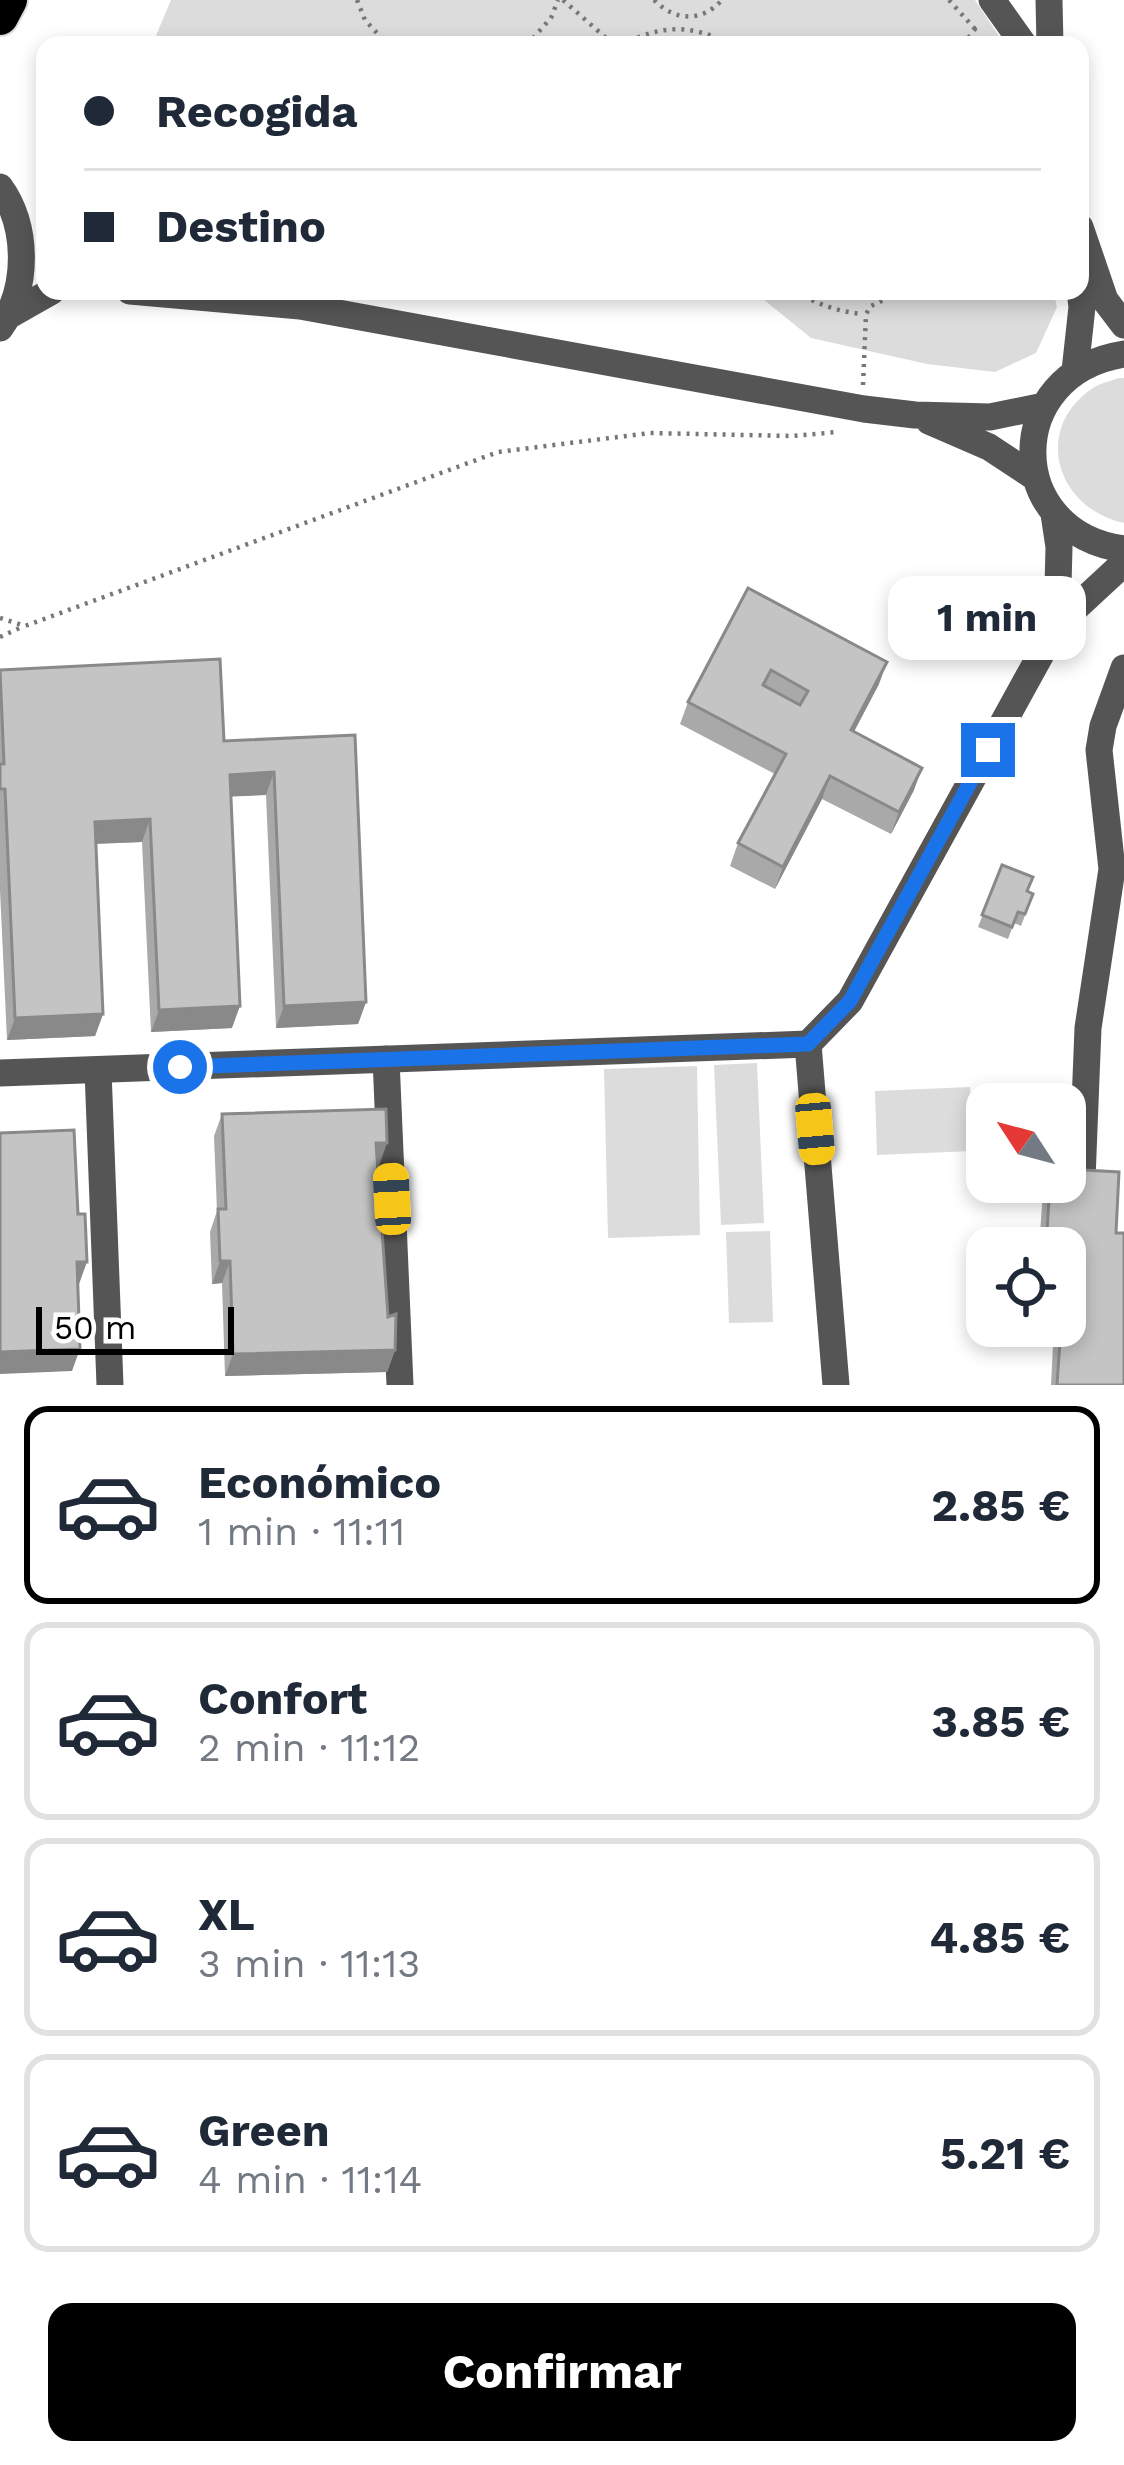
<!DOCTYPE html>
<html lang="es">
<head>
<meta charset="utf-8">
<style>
	:root { --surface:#fff; --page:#f6f6f7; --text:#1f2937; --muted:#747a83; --line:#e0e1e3; --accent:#000 }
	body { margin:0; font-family:"Work Sans",sans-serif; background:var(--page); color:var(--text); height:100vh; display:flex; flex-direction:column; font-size:45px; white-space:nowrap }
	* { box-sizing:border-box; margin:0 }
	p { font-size:39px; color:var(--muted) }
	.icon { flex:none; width:66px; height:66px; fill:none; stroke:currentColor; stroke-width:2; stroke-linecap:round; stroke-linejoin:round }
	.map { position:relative; height:1385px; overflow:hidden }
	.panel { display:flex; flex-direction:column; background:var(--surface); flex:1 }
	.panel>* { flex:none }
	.guide { position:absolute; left:36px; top:36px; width:1053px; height:264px; border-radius:24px; box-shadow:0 6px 18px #0003; display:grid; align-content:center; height:264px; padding:0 48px; background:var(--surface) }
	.needle { width:78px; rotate:306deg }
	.controls { position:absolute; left:966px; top:1083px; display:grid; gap:24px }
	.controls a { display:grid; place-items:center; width:120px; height:120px; border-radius:24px; background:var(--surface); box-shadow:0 6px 18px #0003; font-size:60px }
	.scale { position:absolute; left:36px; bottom:30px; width:198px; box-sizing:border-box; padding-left:12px; border:6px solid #000; border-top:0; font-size:33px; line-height:42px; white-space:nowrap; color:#000; -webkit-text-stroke:9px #fff; paint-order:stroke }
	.end { position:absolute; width:54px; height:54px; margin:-27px; border:15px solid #1a73e8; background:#fff; box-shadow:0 0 0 6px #fff }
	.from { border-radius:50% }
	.bubble { position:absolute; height:84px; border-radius:24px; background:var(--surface); box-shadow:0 6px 18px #0003; font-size:39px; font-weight:700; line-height:84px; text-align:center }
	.car { position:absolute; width:36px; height:72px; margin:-36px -18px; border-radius:15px; box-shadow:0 0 9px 3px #0007; background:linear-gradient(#f5c518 24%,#345 0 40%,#f5c518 0 76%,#345 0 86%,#f5c518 0) }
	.guide b { display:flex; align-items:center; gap:42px; height:114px; font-size:45px }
	.guide b+b { border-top:3px solid var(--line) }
	.guide i { width:30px; height:30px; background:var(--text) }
	ul { padding:21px 0 0; list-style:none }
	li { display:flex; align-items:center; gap:36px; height:198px; margin:0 24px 18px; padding:0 24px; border:6px solid var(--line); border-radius:24px }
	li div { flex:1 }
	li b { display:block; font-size:45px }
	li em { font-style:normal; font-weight:700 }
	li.current { border-color:var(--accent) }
	li>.icon { width:108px; height:108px; stroke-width:1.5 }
	.cta { display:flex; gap:24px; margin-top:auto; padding:24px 48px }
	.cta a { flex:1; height:138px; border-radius:24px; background:var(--accent); color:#fff; font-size:48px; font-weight:700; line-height:138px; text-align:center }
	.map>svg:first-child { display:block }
</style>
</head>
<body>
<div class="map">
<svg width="1124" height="1385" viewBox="0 0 1124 1385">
	<rect width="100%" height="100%" fill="#fff"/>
	<path fill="#dcdcdc" d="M171,0H975L999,36L1001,45H152Z
		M753,291H1053L1057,307L1036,353L995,372L927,364L811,338Z
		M1119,378H1124V523C1056,508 1032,429 1093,388C1100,383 1111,381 1119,378Z
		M757,1063L764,1223L721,1225L714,1065Z
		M697,1066L700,1235L608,1238L604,1069Z
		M970,1087L973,1151L877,1155L875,1091Z
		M770,1231L773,1322L729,1323L726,1232Z"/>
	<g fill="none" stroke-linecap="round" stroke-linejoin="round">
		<g stroke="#dbdbdb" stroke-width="40">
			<path id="highway" d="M0,17L9,0"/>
		</g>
		<path stroke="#777" stroke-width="4.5" stroke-dasharray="3 6" stroke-linecap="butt" d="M357,0L365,20L388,45
			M563,0L614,45
			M654,0C675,21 701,23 722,0
			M949,0L975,29
			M527,45L551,18L558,0
			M621,45C661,25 691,23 731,45
			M963,45L975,29V24
			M796,291C816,304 839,312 863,314
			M863,385L866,314L871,306L902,291
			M0,618L25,626L498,452L650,433L792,436L837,432
			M0,637L22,627"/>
		<path stroke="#555" stroke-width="27" d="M992,0L1024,45
			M1049,0L1050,45
			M0,187C28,226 29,288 0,328
			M1080,227L1105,300L1124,325
			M130,291L300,306L864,409L915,415L990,417L1044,406
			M8,316L52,291
			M1124,354C1002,373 1003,533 1124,549
			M1075,371L1082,307L1080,291
			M929,421L989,447L1036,478
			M1054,514L1059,547L1057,625
			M808,1044L836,1385
			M386,1059L400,1385
			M98,1070L110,1385
			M0,1073L808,1044L850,1001L1057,625L1124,563
			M1082,1179L1088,1028L1112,869L1099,750L1103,726L1124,668"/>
		<use href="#highway" stroke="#000" stroke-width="36"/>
	</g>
	<path fill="#a9a9a9" d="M748,588L879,684L854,732L914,790L891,834L822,799L775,889L730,866L738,843L775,774L680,724L688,702Z
		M0,670L224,741L355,735L366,1002L358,1024L276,1028L266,795L231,796L232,1028L151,1032L142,842L96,844L103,1014L95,1036L7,1040L0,890Z
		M1002,865L1027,891L1033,894L1021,926L1014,923L1008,939L978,927Z
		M222,1114L379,1166L388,1317L395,1350L387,1372L225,1376L222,1283L212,1284L210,1232L217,1211L214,1136Z
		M1046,1182H1065L1116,1233L1124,1385H1051L1054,1326H1065V1248H1039L1043,1191Z"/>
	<path fill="#898989" d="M887,662L879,684L843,752L851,730Z
		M922,768L914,790L891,834L899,812Z
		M274,772L266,795L222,797L230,775Z
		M830,776L822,799L775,889L783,867Z
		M150,819L142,842L87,844L95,822Z
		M366,1002L358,1024L276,1028L284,1006Z
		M240,1006L232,1028L151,1032L159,1010Z
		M103,1014L95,1036L7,1040L15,1018Z
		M376,1143H387L379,1166H368Z
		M220,1261H230L222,1283L212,1284Z
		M77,1262H87L79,1284H69Z
		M80,1349L72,1371L0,1374V1352Z
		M395,1350L387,1372L225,1376L233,1354Z"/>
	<path fill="#c4c4c4" stroke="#898989" stroke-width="3" fill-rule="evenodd" d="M748,588L887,662L851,730L922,768L899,812L830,776L783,867L738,843L786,754L688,702ZM771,670L808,691L800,705L763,685Z
		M220,659L224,741L355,735L366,1002L284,1006L274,772L230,775L240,1006L159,1010L150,819L95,822L103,1014L15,1018L5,789H0V764H4L0,670Z
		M1002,865L1033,877L1027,891L1033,894L1025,914L1018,912L1012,927L982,915Z
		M386,1109L387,1143H376L388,1317L396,1314L395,1350L233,1354L230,1261H220L218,1209H226L222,1114Z
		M74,1130L78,1214H85L87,1262H77L80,1349L0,1352V1133Z
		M1065,1169L1119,1172L1116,1233H1124V1385H1057L1061,1326H1065V1248H1046L1050,1182H1065Z"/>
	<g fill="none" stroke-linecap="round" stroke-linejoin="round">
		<path stroke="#1a73e8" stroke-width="15" d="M180,1067L808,1044L850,1001L988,750"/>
	</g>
</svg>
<div class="controls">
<a><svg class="needle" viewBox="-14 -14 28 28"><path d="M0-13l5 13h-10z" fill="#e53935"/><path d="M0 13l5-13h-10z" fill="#747a83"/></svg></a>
<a><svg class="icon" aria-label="locate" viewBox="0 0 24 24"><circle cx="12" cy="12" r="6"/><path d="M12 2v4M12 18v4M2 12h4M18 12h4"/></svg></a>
</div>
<div class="scale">50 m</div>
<i class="end from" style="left:180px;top:1067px"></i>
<i class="end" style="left:988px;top:750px"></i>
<div class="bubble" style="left:888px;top:576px;width:198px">1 min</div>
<i class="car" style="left:815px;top:1129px;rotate:175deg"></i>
<i class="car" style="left:392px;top:1199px;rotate:357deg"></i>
<div class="guide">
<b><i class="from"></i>Recogida</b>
<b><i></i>Destino</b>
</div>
</div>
<section class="panel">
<ul>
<li class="current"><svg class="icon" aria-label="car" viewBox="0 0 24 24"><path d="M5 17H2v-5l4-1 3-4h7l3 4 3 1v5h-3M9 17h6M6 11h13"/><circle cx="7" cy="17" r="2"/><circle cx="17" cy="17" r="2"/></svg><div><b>Económico</b><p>1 min · 11:11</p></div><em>2.85 €</em></li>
<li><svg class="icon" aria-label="car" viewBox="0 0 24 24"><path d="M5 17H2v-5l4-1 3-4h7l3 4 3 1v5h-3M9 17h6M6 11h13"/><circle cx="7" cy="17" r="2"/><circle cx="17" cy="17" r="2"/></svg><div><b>Confort</b><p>2 min · 11:12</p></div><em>3.85 €</em></li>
<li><svg class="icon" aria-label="car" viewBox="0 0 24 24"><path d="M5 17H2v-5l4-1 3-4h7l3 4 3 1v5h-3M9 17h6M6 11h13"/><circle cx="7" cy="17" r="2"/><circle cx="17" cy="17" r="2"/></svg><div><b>XL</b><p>3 min · 11:13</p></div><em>4.85 €</em></li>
<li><svg class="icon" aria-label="car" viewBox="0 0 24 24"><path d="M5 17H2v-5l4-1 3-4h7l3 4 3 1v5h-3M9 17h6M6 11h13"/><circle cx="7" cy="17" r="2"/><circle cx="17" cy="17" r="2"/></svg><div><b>Green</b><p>4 min · 11:14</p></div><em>5.21 €</em></li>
</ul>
<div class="cta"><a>Confirmar</a></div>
</section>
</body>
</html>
